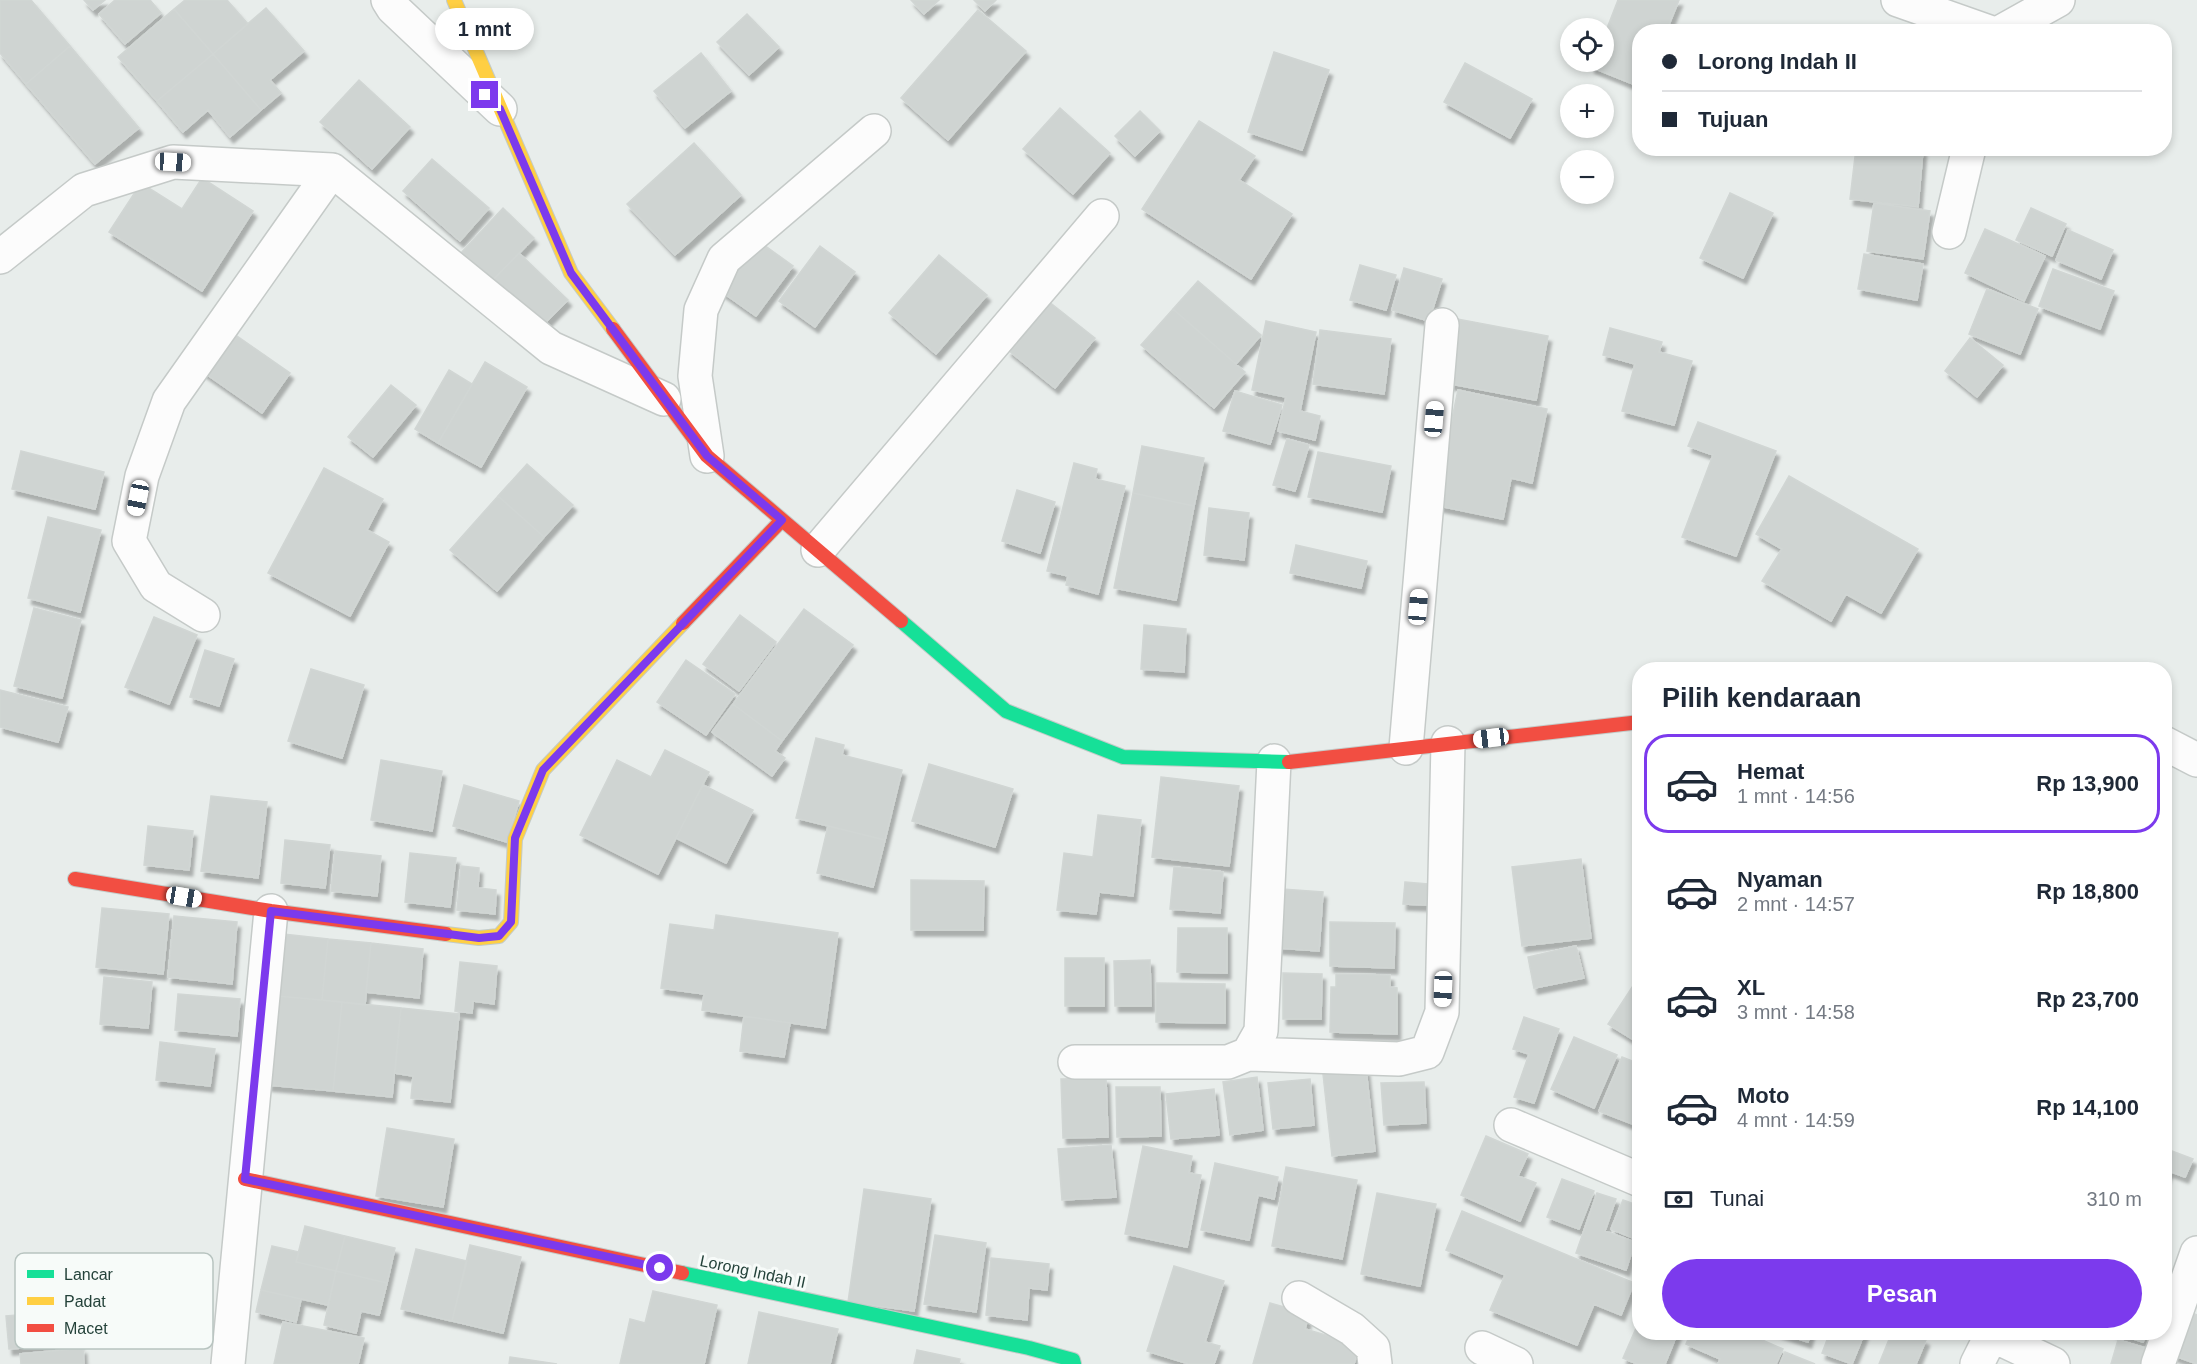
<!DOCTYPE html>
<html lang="id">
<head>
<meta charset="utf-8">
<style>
	:root { --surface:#fff; --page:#f6f6f7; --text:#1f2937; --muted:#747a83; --line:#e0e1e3; --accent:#7c3aed }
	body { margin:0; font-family:Arial,sans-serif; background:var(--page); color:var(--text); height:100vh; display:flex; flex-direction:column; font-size:22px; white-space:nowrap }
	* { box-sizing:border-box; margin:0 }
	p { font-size:20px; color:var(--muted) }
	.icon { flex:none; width:33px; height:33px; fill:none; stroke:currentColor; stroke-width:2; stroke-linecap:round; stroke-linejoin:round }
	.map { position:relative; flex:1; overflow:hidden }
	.details { position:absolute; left:1632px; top:662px; width:540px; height:678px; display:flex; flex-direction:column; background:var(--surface); border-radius:24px; box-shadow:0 3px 9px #0003 }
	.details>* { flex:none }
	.hud { position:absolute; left:1632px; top:24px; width:540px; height:132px; border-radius:24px; box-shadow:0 3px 9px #0003; display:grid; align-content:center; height:132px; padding:0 30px; background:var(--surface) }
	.buttons { position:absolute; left:1560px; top:18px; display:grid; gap:12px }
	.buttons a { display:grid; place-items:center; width:54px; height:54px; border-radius:50%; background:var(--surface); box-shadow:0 3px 9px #0003; font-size:30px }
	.end { position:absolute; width:27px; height:27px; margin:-14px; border:8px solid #7c3aed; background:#fff; box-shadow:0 0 0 3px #fff }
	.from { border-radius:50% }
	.bubble { position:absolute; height:42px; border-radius:21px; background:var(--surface); box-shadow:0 3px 9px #0003; font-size:20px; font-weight:600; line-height:42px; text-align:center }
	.car { position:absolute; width:18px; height:36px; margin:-18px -9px; border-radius:8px; box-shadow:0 0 4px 2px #0007; background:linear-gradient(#fff 24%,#345 0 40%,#fff 0 76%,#345 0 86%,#fff 0) }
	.hud b { display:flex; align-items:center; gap:21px; height:57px; font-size:22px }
	.hud b+b { border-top:2px solid var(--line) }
	.hud i { width:15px; height:15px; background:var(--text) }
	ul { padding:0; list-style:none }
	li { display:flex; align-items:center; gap:18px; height:99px; margin:0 12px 9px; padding:0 18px; border:3px solid transparent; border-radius:24px }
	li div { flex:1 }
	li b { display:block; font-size:22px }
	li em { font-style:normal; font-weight:600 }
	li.active { border-color:var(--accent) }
	li>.icon { width:54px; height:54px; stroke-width:1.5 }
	h2 { padding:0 30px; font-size:27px; line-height:72px }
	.pay { display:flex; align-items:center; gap:15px; height:66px; padding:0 30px; font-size:22px }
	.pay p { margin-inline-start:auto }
	.cta { display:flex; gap:12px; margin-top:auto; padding:12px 30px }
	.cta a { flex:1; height:69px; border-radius:36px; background:var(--accent); color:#fff; font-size:24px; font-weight:600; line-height:69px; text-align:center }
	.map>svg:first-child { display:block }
</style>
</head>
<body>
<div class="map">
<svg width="2197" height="1364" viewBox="0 0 2197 1364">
	<defs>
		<filter id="shadow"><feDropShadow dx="3.5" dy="6" stdDeviation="1.5" flood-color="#0004"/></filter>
	</defs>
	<rect width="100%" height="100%" fill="#e8edeb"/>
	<path fill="#cfd4d2" stroke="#d1d6d4" stroke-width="1.5" filter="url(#shadow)" d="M0,0H31L70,46L26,84L0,53Z
		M84,0H105L93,10Z
		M115,0H150L161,13L125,44L99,14Z
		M185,0H227L248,24L213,54L174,9Z
		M911,0H939L924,14Z
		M974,0H996L985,11Z
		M1618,0H1679L1666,32H1640V87L1591,67L1593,62H1604V36Z
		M266,8L304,51L270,80L281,93L261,110L213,54Z
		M174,9L213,54L157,101L118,57Z
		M978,10L1026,51L948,140L901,98Z
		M747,14L779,47L749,75L717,42Z
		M70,46L139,128L95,164L26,84Z
		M1274,52L1329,70L1302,150L1248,132Z
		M701,53L731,91L685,128L654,91Z
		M213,54L261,110L230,137L208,110L183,132L157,101Z
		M1465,63L1532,99L1510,138L1444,102Z
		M359,80L410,127L372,169L320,122Z
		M1060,108L1110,153L1073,194L1023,149Z
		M1140,111L1160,131L1135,156L1115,136Z
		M1199,121L1255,156L1239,180L1292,214L1251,279L1142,209Z
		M694,143L741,195L675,255L627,204Z
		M1856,148L1923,150L1918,207L1850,199Z
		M432,159L489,208L460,241L403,191Z
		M202,178L253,211L202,291L109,232L141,183L182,209Z
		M1730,193L1773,213L1743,278L1700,258Z
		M1874,203L1930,211L1923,259L1867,251Z
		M503,208L534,238L491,282L461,253Z
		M2031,208L2066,224L2052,256L2016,240Z
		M1985,229L2045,256L2024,301L1965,273Z
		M2068,230L2113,250L2101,279L2056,260Z
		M753,237L793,266L756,316L715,287Z
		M820,246L855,272L815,327L779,301Z
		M519,253L568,300L540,328L491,282Z
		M1864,254L1923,264L1917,300L1858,289Z
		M939,255L987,295L936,354L889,313Z
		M1360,265L1396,275L1386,310L1350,300Z
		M1404,268L1442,279L1429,321L1392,310Z
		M2053,269L2114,291L2100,329L2039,306Z
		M1198,281L1261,335L1236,364L1173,309Z
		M1987,289L2038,309L2020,354L1969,334Z
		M1048,301L1095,338L1055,388L1008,350Z
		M1173,309L1245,372L1214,408L1141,345Z
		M1452,318L1548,336L1536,400L1440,382Z
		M1266,321L1316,332L1300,411L1320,416L1315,440L1278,431L1286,397L1252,390Z
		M1610,328L1662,342L1659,352L1692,361L1674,425L1622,411L1635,364L1603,355Z
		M227,329L290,373L262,413L199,369Z
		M1320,330L1391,339L1384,394L1313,384Z
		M1970,338L2003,365L1977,397L1945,371Z
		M485,362L527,387L481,467L438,443Z
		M449,370L472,384L438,443L415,429Z
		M391,385L416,405L373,457L348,437Z
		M1458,390L1547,409L1532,483L1511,478L1503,519L1434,505Z
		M1235,391L1282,405L1270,444L1223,431Z
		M1698,422L1776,451L1736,556L1682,537L1713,455L1688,446Z
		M1287,439L1309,445L1295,491L1273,485Z
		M1142,446L1204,458L1194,506L1133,493Z
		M21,451L104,472L95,509L12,489Z
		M1318,452L1391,466L1382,512L1308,497Z
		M1074,463L1097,469L1095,479L1125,486L1098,594L1066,585L1068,576L1047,571Z
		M527,464L573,505L544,537L498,496Z
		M324,468L383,499L367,530L389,542L350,616L268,573Z
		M1789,476L1918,549L1881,613L1846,594L1831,621L1762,581L1782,549L1756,534Z
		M1017,490L1055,502L1040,553L1002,541Z
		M1133,493L1194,506L1176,600L1114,588Z
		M498,496L544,537L497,591L450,550Z
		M1209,508L1249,513L1244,560L1204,555Z
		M48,517L101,530L80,612L28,598Z
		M1296,545L1367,561L1361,588L1290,573Z
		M34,608L81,620L62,698L14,686Z
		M804,609L853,645L782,741L733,704Z
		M740,615L776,642L739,691L703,664Z
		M154,617L197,635L169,704L125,687Z
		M1144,625L1186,629L1184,672L1141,669Z
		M205,650L234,659L219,706L190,697Z
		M686,660L735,694L706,735L657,702Z
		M311,669L364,685L342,758L288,741Z
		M0,690L68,707L58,742L0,727Z
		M733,704L782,741L775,751L785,758L772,776L712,732Z
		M816,738L844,745L842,755L902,770L885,840L796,818Z
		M665,750L709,772L658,874L580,835L617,760L651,777Z
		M381,760L442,771L432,831L371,820Z
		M929,764L1013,789L995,847L912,821Z
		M1161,777L1239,786L1229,866L1152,857Z
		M464,785L519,801L507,842L453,826Z
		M703,785L753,810L726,863L676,838Z
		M211,796L267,802L258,878L201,871Z
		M1098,815L1141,820L1133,896L1099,892L1096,914L1057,910L1064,853L1093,857Z
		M148,826L193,831L189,870L144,865Z
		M828,826L885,840L873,887L817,873Z
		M285,840L330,845L325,888L281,883Z
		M335,851L381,856L377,896L331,891Z
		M410,853L456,858L450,907L405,902Z
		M1581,859L1591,938L1522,946L1512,867Z
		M461,866L479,868L478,888L496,890L495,914L457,910Z
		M1174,867L1223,872L1220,913L1170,909Z
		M911,880L984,881L983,930H911Z
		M1405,882L1428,884L1426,905L1403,904Z
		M1282,889L1323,892L1319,951L1278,948Z
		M102,908L169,914L163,974L96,967Z
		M716,915L838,933L825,1028L702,1010L704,994L661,988L670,924L714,930Z
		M174,916L237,922L232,984L168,977Z
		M1330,922L1395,923L1394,968L1330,966Z
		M1178,928H1227V973L1177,972Z
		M283,934L328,939L322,1000L277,996Z
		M328,939L371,943L365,1005L322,1000Z
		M371,943L423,949L419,998L366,992Z
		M1576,946L1584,978L1534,988L1528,957Z
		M1065,958H1104V1006H1065Z
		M1150,960L1151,1006H1115L1114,961Z
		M460,962L497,966L494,1004L473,1001L472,1013L455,1011Z
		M1283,973L1322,974L1321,1019H1283Z
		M1336,974L1390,975V987L1397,988V1034L1330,1032L1331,987H1336Z
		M1640,975V1044L1608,1024Z
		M104,977L152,982L148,1028L100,1024Z
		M1156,983L1225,984V1023L1156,1022Z
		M178,994L240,999L237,1036L175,1030Z
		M277,996L342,1002L333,1091L268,1085Z
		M342,1002L401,1008L392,1097L333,1091Z
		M401,1008L459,1014L450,1102L411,1098L413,1076L395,1073Z
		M744,1016L790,1023L784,1057L740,1051Z
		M1524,1017L1559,1029L1534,1103L1514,1097L1529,1054L1513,1049Z
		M1574,1037L1617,1055L1594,1108L1551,1089Z
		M160,1042L215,1049L210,1086L156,1080Z
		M1622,1057L1640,1064V1127L1599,1111Z
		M1366,1069L1375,1151L1332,1156L1323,1074Z
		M1257,1077L1263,1130L1230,1135L1223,1082Z
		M1106,1078L1108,1137L1063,1138L1061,1079Z
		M1310,1079L1314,1125L1273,1129L1268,1083Z
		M1424,1082L1426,1123L1384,1125L1381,1083Z
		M1116,1087H1160L1161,1136L1117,1137Z
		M1214,1089L1219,1135L1171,1139L1166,1094Z
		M387,1128L454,1139L443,1207L376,1196Z
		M1486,1136L1528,1154L1518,1176L1536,1183L1520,1221L1461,1195Z
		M1111,1145L1116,1197L1062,1200L1058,1149Z
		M1143,1146L1192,1156L1189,1173L1201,1175L1187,1247L1125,1234Z
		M2164,1148L2193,1159L2185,1177L2169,1171L2164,1182Z
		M1215,1163L1278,1177L1274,1199L1258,1195L1249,1240L1201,1230Z
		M1286,1167L1357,1180L1342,1259L1272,1246Z
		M1562,1179L1594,1191L1579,1229L1547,1217Z
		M864,1189L931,1199L914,1311L848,1302Z
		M1377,1193L1436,1204L1420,1286L1361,1274Z
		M1597,1193L1616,1199L1605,1231L1635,1242L1626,1270L1576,1253Z
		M1623,1200L1640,1206V1241L1611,1229Z
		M1462,1211L1634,1283L1621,1315L1594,1304L1577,1345L1490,1310L1505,1275L1446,1250Z
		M305,1226L345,1236L336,1271L296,1262Z
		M935,1235L986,1243L976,1312L924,1304Z
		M345,1236L395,1248L387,1283L336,1271Z
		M470,1245L521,1257L503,1333L452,1321Z
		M272,1246L299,1252L296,1262L336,1271L328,1305L261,1290Z
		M416,1249L467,1261L452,1321L401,1309Z
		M991,1258L1049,1264L1047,1290L1029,1288L1027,1320L986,1315Z
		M1174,1266L1224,1281L1205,1342L1220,1346L1214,1364H1189L1147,1351Z
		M336,1271L387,1283L379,1315L361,1311L356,1333L324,1325Z
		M261,1290L301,1299L296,1322L256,1312Z
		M653,1291L717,1305L704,1364H620L630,1319L645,1323Z
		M1270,1303L1309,1314L1305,1329L1360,1345L1354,1364H1253Z
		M2181,1308L2197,1315V1364L2164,1352Z
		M77,1310L80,1344L9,1349L6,1316Z
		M759,1312L838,1329L830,1364H748Z
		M1640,1319V1332H1678L1665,1364H1637L1623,1358Z
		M283,1322L364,1338L358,1364H274Z
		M1691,1332H1744L1783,1349L1776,1364H1718L1720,1359L1686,1344Z
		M1777,1332H1811L1808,1342Z
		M1830,1332H1865L1852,1364L1822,1353Z
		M1892,1332H1907L1926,1340L1916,1364H1879Z
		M2112,1332H2147L2143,1342Z
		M2118,1340L2149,1349L2145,1364H2111Z
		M83,1348L84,1364H21L20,1354Z
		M917,1350L960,1359L959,1364H914Z
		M1785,1352L1815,1364H1780Z
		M510,1357L557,1364H509Z"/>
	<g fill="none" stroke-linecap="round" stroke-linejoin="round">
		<g stroke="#c5cac8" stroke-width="36">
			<path id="street" d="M388,0L393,8L500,109
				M1898,0L1989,32
				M2001,32L2058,0
				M1949,232L1969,148
				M0,257L84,190L173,162L332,170L551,348L664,399
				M707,456L695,376L701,310L724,259L874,131
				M818,550L1102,216
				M203,615L156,586L129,541L142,476L169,401L332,170
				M2164,743L2197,760
				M1406,748L1442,325
				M1248,1054L1399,1059L1427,1052L1442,1012L1448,743
				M1075,1062H1228L1248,1054L1261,1031L1274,761
				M1511,1125L1640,1180
				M1299,1298L1352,1329L1373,1348L1375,1364
				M1986,1332L2053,1364
				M1482,1348L1516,1364
				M228,1364L271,911
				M1977,1364L1993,1332
				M2158,1364L2197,1253"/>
		</g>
		<g stroke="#c3cbc8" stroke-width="16">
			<path id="fast" d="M901,621L1006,711L1123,757L1289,762
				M682,1273L1029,1348L1073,1360L1074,1364"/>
		</g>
		<g stroke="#c3cbc8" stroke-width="16">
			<path id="slow" d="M454,0L571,273L613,329
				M446,934L479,938L499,936L511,922L515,839L543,770L683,623"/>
		</g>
		<g stroke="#c3cbc8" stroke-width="16">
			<path id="jam" d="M613,329L707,456L901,621
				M683,623L782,520
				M1289,762L1640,722
				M75,879L271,911L446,934
				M245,1179L682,1273"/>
		</g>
		<use href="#street" stroke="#fcfcfc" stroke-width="33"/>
		<use href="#fast" stroke="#16e098" stroke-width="14"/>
		<use href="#slow" stroke="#ffcf43" stroke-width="14"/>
		<use href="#jam" stroke="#f24e42" stroke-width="14"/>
	</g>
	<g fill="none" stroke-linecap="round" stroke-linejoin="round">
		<path stroke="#7c3aed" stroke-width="8" d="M485,95L500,109L571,273L707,456L782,520L543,770L515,838L511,922L499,936L479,938L271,911L245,1179L660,1268"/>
	</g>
	<g text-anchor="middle" stroke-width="6" stroke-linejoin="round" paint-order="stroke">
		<g font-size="16" fill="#24423a" stroke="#f7fbf9">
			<text transform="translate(753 1271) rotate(12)" y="6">Lorong Indah II</text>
		</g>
	</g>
	<rect x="15" y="1253" width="198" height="96" rx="9" fill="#f7fbf9" stroke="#b8c4c0" stroke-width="1.5"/>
	<rect x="27" y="1270" width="27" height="8" fill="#16e098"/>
	<rect x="27" y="1297" width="27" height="8" fill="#ffcf43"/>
	<rect x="27" y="1324" width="27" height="8" fill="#f24e42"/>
	<g font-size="16" fill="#24423a">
		<text x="64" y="1280">Lancar</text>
		<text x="64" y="1307">Padat</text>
		<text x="64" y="1334">Macet</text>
	</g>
</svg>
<div class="buttons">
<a><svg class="icon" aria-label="locate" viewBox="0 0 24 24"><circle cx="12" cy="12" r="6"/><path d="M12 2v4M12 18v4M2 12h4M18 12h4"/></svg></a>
<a>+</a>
<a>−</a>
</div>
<i class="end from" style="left:660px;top:1268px"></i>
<i class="end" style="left:485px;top:95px"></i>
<div class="bubble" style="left:435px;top:8px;width:99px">1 mnt</div>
<i class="car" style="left:173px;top:162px;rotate:93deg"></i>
<i class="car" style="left:1434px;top:419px;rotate:5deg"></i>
<i class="car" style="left:138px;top:498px;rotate:191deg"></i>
<i class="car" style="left:1418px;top:607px;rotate:5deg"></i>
<i class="car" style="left:1491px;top:738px;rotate:263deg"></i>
<i class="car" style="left:184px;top:897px;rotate:99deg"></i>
<i class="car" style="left:1443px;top:989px;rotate:182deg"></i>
<div class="hud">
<b><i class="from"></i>Lorong Indah II</b>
<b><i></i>Tujuan</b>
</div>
<section class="details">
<h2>Pilih kendaraan</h2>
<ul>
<li class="active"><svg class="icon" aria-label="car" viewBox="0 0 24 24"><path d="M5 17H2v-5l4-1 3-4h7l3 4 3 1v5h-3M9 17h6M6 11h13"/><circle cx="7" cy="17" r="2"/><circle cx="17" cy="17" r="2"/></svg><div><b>Hemat</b><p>1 mnt · 14:56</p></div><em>Rp 13,900</em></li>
<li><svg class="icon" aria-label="car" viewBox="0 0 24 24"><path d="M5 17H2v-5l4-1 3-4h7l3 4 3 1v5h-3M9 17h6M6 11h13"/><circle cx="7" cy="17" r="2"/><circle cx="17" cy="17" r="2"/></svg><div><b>Nyaman</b><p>2 mnt · 14:57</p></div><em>Rp 18,800</em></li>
<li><svg class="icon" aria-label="car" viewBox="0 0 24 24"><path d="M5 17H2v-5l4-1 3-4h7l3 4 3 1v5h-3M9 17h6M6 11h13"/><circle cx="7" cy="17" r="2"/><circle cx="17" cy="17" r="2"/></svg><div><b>XL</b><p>3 mnt · 14:58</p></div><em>Rp 23,700</em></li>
<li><svg class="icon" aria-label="car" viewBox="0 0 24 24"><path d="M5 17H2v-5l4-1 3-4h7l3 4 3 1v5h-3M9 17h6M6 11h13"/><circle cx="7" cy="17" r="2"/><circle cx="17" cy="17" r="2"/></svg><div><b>Moto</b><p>4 mnt · 14:59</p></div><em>Rp 14,100</em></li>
</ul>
<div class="pay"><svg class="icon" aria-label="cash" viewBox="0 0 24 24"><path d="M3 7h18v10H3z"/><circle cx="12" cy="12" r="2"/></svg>Tunai<p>310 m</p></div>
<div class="cta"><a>Pesan</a></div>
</section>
</div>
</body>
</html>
